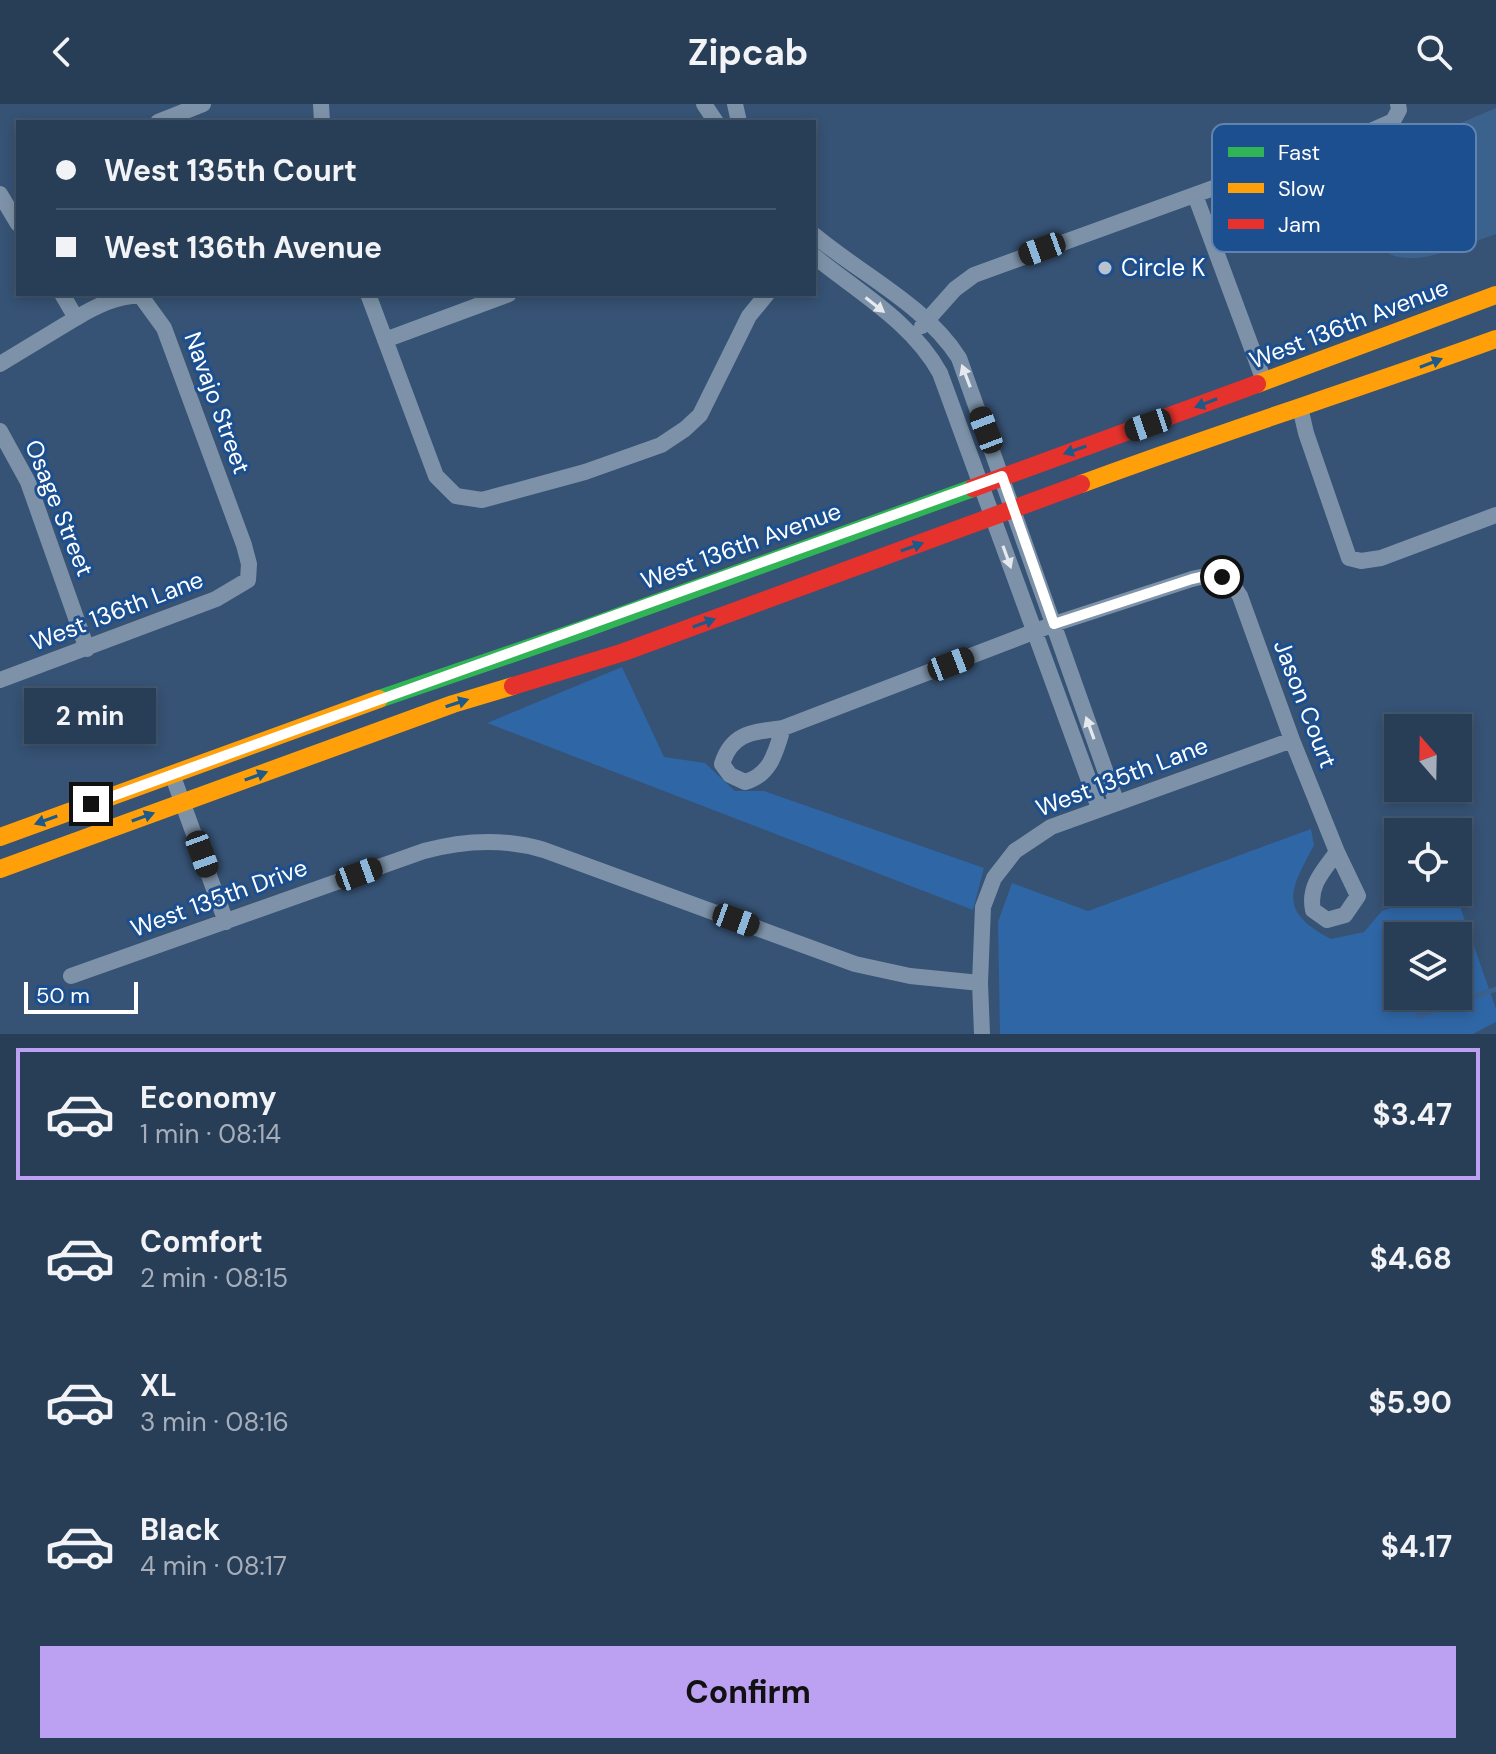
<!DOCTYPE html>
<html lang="en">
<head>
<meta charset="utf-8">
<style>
	:root { --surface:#283e57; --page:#30455d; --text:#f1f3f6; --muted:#a5aeba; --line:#44576d; --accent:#bca0f2 }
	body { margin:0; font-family:"DM Sans",sans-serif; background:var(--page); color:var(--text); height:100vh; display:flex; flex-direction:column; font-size:30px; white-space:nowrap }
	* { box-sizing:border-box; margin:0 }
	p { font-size:26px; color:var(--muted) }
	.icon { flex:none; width:44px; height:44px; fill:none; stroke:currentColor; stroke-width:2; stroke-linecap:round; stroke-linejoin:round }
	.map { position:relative; height:930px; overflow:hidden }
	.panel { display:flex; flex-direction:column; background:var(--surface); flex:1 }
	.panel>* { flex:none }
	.hud { position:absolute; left:16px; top:16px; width:800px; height:176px; border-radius:0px; box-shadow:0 4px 12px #0003,0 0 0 2px var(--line); display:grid; align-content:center; height:176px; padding:0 40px; background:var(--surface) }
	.needle { width:52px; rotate:340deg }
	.controls { position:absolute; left:1384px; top:610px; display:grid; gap:16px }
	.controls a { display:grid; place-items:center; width:88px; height:88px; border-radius:0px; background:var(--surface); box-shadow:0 4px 12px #0003,0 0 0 2px var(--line); font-size:40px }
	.scale { position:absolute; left:24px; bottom:20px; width:114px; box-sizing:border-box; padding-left:8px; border:4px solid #fff; border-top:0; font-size:22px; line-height:28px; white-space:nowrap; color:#fff; -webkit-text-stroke:6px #1b4f8f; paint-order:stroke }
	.end { position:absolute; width:36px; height:36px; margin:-18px; border:10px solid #fff; background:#111; box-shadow:0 0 0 4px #111 }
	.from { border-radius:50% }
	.bubble { position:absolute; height:56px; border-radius:0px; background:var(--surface); box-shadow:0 4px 12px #0003,0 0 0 2px var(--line); font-size:26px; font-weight:700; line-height:56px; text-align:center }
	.car { position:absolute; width:24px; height:48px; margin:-24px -12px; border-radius:10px; box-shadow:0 0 6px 2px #0007; background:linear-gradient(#222 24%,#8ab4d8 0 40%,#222 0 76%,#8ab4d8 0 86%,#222 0) }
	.hud b { display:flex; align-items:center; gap:28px; height:76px; font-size:30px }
	.hud b+b { border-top:2px solid var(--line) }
	.hud i { width:20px; height:20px; background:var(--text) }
	ul { padding:14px 0 0; list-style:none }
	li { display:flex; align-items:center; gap:24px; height:132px; margin:0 16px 12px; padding:0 24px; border:4px solid transparent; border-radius:0px }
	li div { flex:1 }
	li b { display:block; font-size:30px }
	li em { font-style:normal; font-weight:700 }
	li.current { border-color:var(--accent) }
	li>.icon { width:72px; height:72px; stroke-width:1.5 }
	.primary-button { display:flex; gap:16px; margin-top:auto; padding:16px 40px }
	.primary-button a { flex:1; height:92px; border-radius:0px; background:var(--accent); color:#111; font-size:32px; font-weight:700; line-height:92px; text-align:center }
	header { display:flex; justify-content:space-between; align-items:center; height:104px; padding:0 40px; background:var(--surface); font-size:36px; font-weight:700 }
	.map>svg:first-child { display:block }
</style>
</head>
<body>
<header><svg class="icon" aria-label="back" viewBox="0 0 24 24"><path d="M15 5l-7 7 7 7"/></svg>Zipcab<svg class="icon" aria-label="search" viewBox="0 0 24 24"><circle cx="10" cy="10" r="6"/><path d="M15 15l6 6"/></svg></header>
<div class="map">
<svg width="1496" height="930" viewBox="0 0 1496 930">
	<rect width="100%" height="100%" fill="#365274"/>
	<path fill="#2f66a5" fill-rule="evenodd" d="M622,563L664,653L705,659L735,687H764L984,764L973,806L487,619Z
		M1311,725L1314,741C1290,786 1277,807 1331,835L1364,828L1382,807L1432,788H1455L1496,905V918L1473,930H1000L998,818L1012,779L1088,807ZM1398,832H1458V892H1398Z"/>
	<path fill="#3b618d" d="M1496,4V130C1434,152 1364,188 1366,84C1389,63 1401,57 1432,62L1449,42L1444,26Z"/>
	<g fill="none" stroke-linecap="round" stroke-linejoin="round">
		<path stroke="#3b618d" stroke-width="5" d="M1417,912L1496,885"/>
		<path stroke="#7d92a8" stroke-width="16" d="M321,0L322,18
			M704,0L716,18
			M735,0L739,18
			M158,18L203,0
			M0,90L18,120
			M1195,91L1264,277
			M814,131C862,171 925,201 959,254L1116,697
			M814,152C857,187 913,219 940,269L1099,704
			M368,190L436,372L456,392L482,396L585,368L661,341L685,325L700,311L749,212L767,190
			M922,222L955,185L974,171L1373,26L1393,17L1399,6L1398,0
			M385,236L509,190
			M0,260L76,214
			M1300,303L1306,329L1349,454L1361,457L1381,454L1496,411
			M0,327L28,378L87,545
			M0,576L216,495L248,476L249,460L244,441L164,224L140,191C115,193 98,201 76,214L62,190
			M783,624C776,647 771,671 745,678L730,671L722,660C732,628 754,628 783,624L1054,520L1192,475C1214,469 1228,471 1240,492L1292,636L1337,748C1323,767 1308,782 1313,806L1327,816L1345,811L1358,792L1337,748
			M172,670L226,818
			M71,872L424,747C464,736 504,734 544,746L855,860L910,872L980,879
			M982,930L980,879L983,803L994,774L1015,747L1051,723L1292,636"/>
		<path stroke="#30b455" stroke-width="18" d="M379,595L584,525L973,384"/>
		<path stroke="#ff9f0a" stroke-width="18" d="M1257,280L1496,191
			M1081,380C1218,329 1358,285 1496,235
			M0,733L379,595
			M0,765L453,600L513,582"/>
		<path stroke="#e5322d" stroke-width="18" d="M973,384L1257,280
			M513,582L624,548L1081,380"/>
	</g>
	<defs><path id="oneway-solid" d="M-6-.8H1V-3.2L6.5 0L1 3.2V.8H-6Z" transform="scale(2)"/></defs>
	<g fill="#e5e9ee">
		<use href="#oneway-solid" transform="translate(875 201) rotate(38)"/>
		<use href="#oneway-solid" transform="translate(966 272) rotate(-111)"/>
		<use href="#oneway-solid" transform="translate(1007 453) rotate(70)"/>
		<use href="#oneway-solid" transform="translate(1090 624) rotate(-110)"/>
	</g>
	<g fill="#1d5989">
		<use href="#oneway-solid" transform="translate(1431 259) rotate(-21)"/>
		<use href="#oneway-solid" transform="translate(1206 299) rotate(159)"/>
		<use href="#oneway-solid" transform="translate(1075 346) rotate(161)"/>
		<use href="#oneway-solid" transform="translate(912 443) rotate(-20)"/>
		<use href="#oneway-solid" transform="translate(704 519) rotate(-20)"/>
		<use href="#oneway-solid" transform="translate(457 599) rotate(-18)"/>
		<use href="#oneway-solid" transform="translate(256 672) rotate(-20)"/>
		<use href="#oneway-solid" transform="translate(143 713) rotate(-20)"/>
		<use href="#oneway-solid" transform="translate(46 716) rotate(160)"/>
	</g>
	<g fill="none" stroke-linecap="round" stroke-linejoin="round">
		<path stroke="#fff" stroke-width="10" d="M91,700C394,589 699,484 1002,372L1054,520L1192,475L1214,470L1222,473"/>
	</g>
	<circle fill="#b9c2ce" stroke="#1b4f8f" stroke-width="3" cx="1105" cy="164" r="8"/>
	<g text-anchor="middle" stroke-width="6" stroke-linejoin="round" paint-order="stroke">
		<g font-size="24" fill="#fff" stroke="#1b4f8f" text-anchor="start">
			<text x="1121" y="172">Circle K</text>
		</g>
		<g font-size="24" fill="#fff" stroke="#1b4f8f">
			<text transform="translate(1349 220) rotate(-21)" y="8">West 136th Avenue</text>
			<text transform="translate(217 299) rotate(70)" y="8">Navajo Street</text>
			<text transform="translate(59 404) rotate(68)" y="8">Osage Street</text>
			<text transform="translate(741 442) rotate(-20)" y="8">West 136th Avenue</text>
			<text transform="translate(117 507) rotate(-21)" y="8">West 136th Lane</text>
			<text transform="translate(1305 600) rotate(69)" y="8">Jason Court</text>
			<text transform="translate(1122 673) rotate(-21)" y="8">West 135th Lane</text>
			<text transform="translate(219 794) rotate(-20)" y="8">West 135th Drive</text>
		</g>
	</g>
	<rect x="1212" y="20" width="264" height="128" rx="12" fill="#1b4f8f" stroke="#5f84b1" stroke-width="2"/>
	<rect x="1228" y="43" width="36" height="10" fill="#30b455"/>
	<rect x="1228" y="79" width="36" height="10" fill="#ff9f0a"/>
	<rect x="1228" y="115" width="36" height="10" fill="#e5322d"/>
	<g font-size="22" fill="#fff">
		<text x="1278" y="56">Fast</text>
		<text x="1278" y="92">Slow</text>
		<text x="1278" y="128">Jam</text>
	</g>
</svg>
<div class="controls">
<a><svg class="needle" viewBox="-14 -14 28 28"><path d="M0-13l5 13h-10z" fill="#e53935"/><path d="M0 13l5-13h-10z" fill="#a5aeba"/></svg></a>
<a><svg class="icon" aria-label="locate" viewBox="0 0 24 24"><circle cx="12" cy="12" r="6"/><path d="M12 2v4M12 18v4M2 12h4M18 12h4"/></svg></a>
<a><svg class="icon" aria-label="layers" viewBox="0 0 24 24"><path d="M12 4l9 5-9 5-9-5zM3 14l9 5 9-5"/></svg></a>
</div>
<div class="scale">50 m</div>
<i class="end from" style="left:1222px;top:473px"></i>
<i class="end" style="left:91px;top:700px"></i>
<div class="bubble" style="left:24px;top:584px;width:132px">2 min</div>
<i class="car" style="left:1042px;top:145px;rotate:250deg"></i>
<i class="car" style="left:1148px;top:321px;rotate:251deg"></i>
<i class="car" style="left:986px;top:326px;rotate:339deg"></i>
<i class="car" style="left:951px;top:560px;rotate:69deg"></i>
<i class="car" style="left:202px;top:750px;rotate:160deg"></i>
<i class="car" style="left:359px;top:770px;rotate:70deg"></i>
<i class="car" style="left:736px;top:816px;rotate:110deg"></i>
<div class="hud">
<b><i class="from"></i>West 135th Court</b>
<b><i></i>West 136th Avenue</b>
</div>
</div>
<section class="panel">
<ul>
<li class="current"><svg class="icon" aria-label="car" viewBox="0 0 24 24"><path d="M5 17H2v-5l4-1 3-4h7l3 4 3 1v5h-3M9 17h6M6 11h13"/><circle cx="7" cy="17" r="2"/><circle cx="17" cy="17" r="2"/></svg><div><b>Economy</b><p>1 min · 08:14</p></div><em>$3.47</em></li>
<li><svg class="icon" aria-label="car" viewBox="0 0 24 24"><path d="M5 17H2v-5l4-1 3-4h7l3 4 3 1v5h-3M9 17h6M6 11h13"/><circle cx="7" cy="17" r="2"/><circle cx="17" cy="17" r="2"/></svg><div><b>Comfort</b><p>2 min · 08:15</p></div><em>$4.68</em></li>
<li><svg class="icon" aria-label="car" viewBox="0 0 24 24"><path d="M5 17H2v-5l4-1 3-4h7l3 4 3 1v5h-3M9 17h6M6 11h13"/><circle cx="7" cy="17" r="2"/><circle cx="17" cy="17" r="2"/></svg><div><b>XL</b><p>3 min · 08:16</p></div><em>$5.90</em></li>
<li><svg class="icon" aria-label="car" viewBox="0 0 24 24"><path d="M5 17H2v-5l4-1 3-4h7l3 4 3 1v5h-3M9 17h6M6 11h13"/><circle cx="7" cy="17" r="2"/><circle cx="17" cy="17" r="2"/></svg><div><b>Black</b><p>4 min · 08:17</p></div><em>$4.17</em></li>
</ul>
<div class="primary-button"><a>Confirm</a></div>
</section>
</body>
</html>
